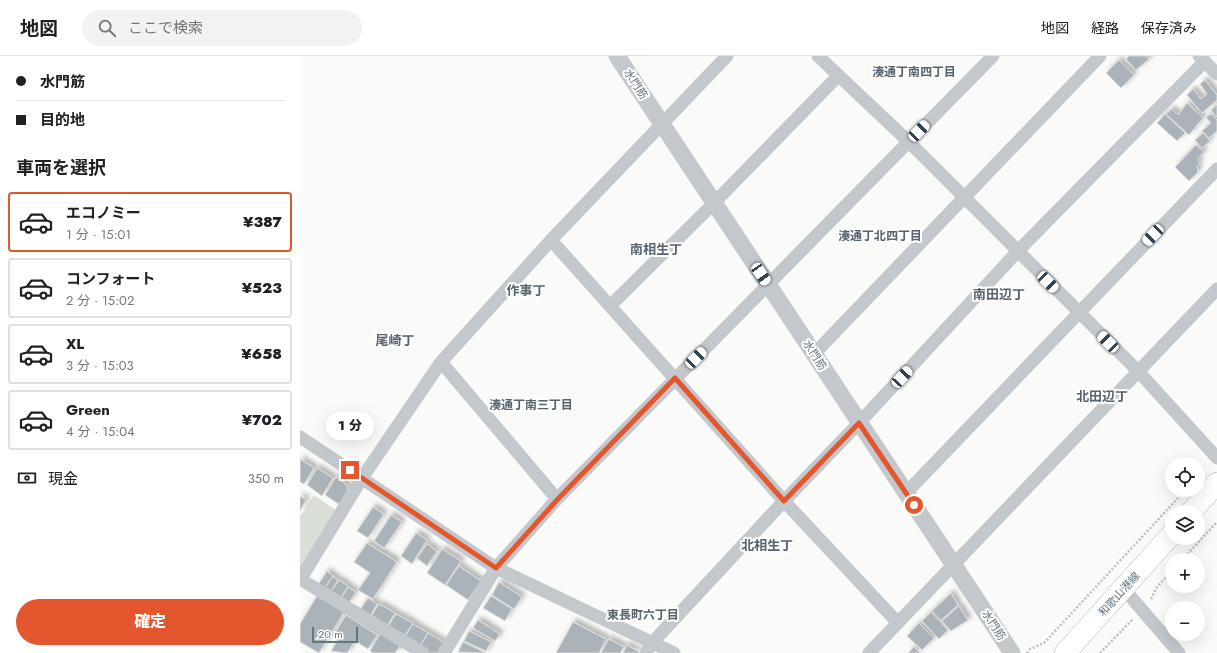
<!DOCTYPE html>
<html lang="ja">
<head>
<meta charset="utf-8">
<style>
	:root { --surface:#fff; --page:#f2f2f2; --text:#202124; --muted:#757577; --line:#e0e0e0; --accent:#e4572e }
	body { margin:0; font-family:Jost,"Noto Sans JP",sans-serif; background:var(--page); color:var(--text); height:100vh; display:flex; flex-direction:column; font-size:15px; white-space:nowrap }
	* { box-sizing:border-box; margin:0 }
	p { font-size:13px; color:var(--muted) }
	.icon { flex:none; width:22px; height:22px; fill:none; stroke:currentColor; stroke-width:2; stroke-linecap:round; stroke-linejoin:round }
	.map { position:relative; flex:1; overflow:hidden }
	.side { display:flex; flex-direction:column; background:var(--surface); width:300px }
	.side>* { flex:none }
	.top-card { display:grid; align-content:center; height:88px; padding:0 16px; background:var(--surface) }
	.controls { position:absolute; left:865px; top:401px; display:grid; gap:8px }
	.controls a { display:grid; place-items:center; width:40px; height:40px; border-radius:50%; background:var(--surface); box-shadow:0 4px 16px #0002; font-size:20px }
	.scale { position:absolute; left:12px; bottom:10px; width:46px; box-sizing:border-box; padding-left:4px; border:2px solid #657683; border-top:0; font-size:11px; line-height:14px; white-space:nowrap; color:#657683; -webkit-text-stroke:3px #fff; paint-order:stroke }
	.end { position:absolute; width:18px; height:18px; margin:-9px; border:5px solid #e4572e; background:#fff; box-shadow:0 0 0 2px #fff }
	.from { border-radius:50% }
	.bubble { position:absolute; height:28px; border-radius:14px; background:var(--surface); box-shadow:0 4px 16px #0002; font-size:13px; font-weight:800; line-height:28px; text-align:center }
	.car { position:absolute; width:12px; height:24px; margin:-12px -6px; border-radius:5px; box-shadow:0 0 3px 1px #0007; background:linear-gradient(#fff 24%,#345 0 40%,#fff 0 76%,#345 0 86%,#fff 0) }
	.top-card b { display:flex; align-items:center; gap:14px; height:38px; font-size:15px }
	.top-card b+b { border-top:1px solid var(--line) }
	.top-card i { width:10px; height:10px; background:var(--text) }
	ul { padding:0; list-style:none }
	li { display:flex; align-items:center; gap:12px; height:60px; margin:0 8px 6px; padding:0 8px; border:2px solid var(--line); border-radius:4px }
	li div { flex:1 }
	li b { display:block; font-size:15px }
	li em { font-style:normal; font-weight:800 }
	li.active { border-color:var(--accent) }
	li>.icon { width:36px; height:36px; stroke-width:1.5 }
	h2 { padding:0 16px; font-size:18px; line-height:48px }
	.pay { display:flex; align-items:center; gap:10px; height:44px; padding:0 16px; font-size:15px }
	.pay p { margin-inline-start:auto }
	.cta { display:flex; gap:8px; margin-top:auto; padding:8px 16px }
	.cta a { flex:1; height:46px; border-radius:24px; background:var(--accent); color:#fff; font-size:16px; font-weight:800; line-height:46px; text-align:center }
	header { display:flex; align-items:center; gap:24px; box-sizing:border-box; height:56px; padding:0 20px; background:var(--surface); border-bottom:1px solid var(--line) }
	header strong { font-size:19px }
	nav { display:flex; gap:22px; margin-inline-start:auto; font-size:14px }
	.search { width:280px; height:36px; background:var(--page); display:flex; align-items:center; gap:10px; box-sizing:border-box; padding:0 14px; border-radius:22px; color:var(--muted); font-size:15px }
	main { display:flex; flex:1; min-height:0 }
	.map>svg:first-child { display:block }
</style>
</head>
<body>
<header>
<strong>地図</strong>
<div class="search"><svg class="icon" aria-label="search" viewBox="0 0 24 24"><circle cx="10" cy="10" r="6"/><path d="M15 15l6 6"/></svg>ここで検索</div>
<nav><a>地図</a><a>経路</a><a>保存済み</a></nav>
</header>
<main>
<section class="side">
<div class="top-card">
<b><i class="from"></i>水門筋</b>
<b><i></i>目的地</b>
</div>
<h2>車両を選択</h2>
<ul>
<li class="active"><svg class="icon" aria-label="car" viewBox="0 0 24 24"><path d="M5 17H2v-5l4-1 3-4h7l3 4 3 1v5h-3M9 17h6M6 11h13"/><circle cx="7" cy="17" r="2"/><circle cx="17" cy="17" r="2"/></svg><div><b>エコノミー</b><p>1 分 · 15:01</p></div><em>¥387</em></li>
<li><svg class="icon" aria-label="car" viewBox="0 0 24 24"><path d="M5 17H2v-5l4-1 3-4h7l3 4 3 1v5h-3M9 17h6M6 11h13"/><circle cx="7" cy="17" r="2"/><circle cx="17" cy="17" r="2"/></svg><div><b>コンフォート</b><p>2 分 · 15:02</p></div><em>¥523</em></li>
<li><svg class="icon" aria-label="car" viewBox="0 0 24 24"><path d="M5 17H2v-5l4-1 3-4h7l3 4 3 1v5h-3M9 17h6M6 11h13"/><circle cx="7" cy="17" r="2"/><circle cx="17" cy="17" r="2"/></svg><div><b>XL</b><p>3 分 · 15:03</p></div><em>¥658</em></li>
<li><svg class="icon" aria-label="car" viewBox="0 0 24 24"><path d="M5 17H2v-5l4-1 3-4h7l3 4 3 1v5h-3M9 17h6M6 11h13"/><circle cx="7" cy="17" r="2"/><circle cx="17" cy="17" r="2"/></svg><div><b>Green</b><p>4 分 · 15:04</p></div><em>¥702</em></li>
</ul>
<div class="pay"><svg class="icon" aria-label="cash" viewBox="0 0 24 24"><path d="M3 7h18v10H3z"/><circle cx="12" cy="12" r="2"/></svg>現金<p>350 m</p></div>
<div class="cta"><a>確定</a></div>
</section>
<div class="map">
<svg width="917" height="597" viewBox="0 0 917 597">
	<defs>
		<filter id="shadow"><feDropShadow dx="3.5" dy="-3.5" stdDeviation="2" flood-color="#0004"/></filter>
	</defs>
	<rect width="100%" height="100%" fill="#fafaf8"/>
	<path fill="#dadfd7" d="M14,439L37,455L0,513V460Z"/>
	<path fill="#aab3b9" stroke="#dcdcda" filter="url(#shadow)" d="M829,0H846L849,3L836,14L826,3Z
		M819,4L834,19L821,32L806,17Z
		M905,24L917,39V44L902,57L887,39L893,33L901,43L907,38L900,28Z
		M887,47L903,62L889,79L866,58L872,53L878,59Z
		M917,49V61L911,54Z
		M865,58L885,77L877,85L857,67Z
		M911,58L917,64V75L909,82L902,75L911,67L906,61Z
		M903,77L910,85L902,92L895,84Z
		M896,89L904,96L897,104L900,107L897,110L898,116L889,125L875,111Z
		M0,403L14,412L4,428L0,426Z
		M17,412L33,422L22,440L7,429Z
		M36,421L47,429L48,437L40,449L25,439Z
		M0,440L6,444L0,455Z
		M73,451L84,458L68,482L57,475Z
		M91,459L102,466L84,492L74,485Z
		M116,477L127,484L112,508L101,500Z
		M67,487L97,506L73,543L58,534L70,517L54,506Z
		M127,488L137,495L127,510L117,502Z
		M142,493L161,505L145,529L127,517Z
		M159,510L181,525L168,544L146,529Z
		M27,515L33,520L24,533L18,529Z
		M33,520L38,524L30,537L24,533Z
		M39,524L48,530L40,543L30,537Z
		M199,526L222,541L214,553L192,539Z
		M48,531L56,536L48,548L40,544Z
		M651,537L658,549L641,564L632,555Z
		M17,540L44,556L19,597L0,586V568Z
		M191,540L212,553L205,565L183,552Z
		M68,542L77,548L69,562L59,555Z
		M79,548L95,557L86,572L70,562Z
		M659,550L668,564L651,575L642,565Z
		M631,556L648,574L639,583L622,565Z
		M96,558L113,567L104,581L87,572Z
		M46,559L77,579L68,593L55,585L47,597L31,595L38,584L33,580Z
		M178,564L200,578L195,585L173,572Z
		M273,566L306,583L299,597H256Z
		M619,567L634,582L622,594L607,580Z
		M113,568L128,577L119,591L104,582Z
		M169,575L191,586L186,595L164,585Z
		M128,577L145,587L138,597H128L119,592Z
		M80,578L100,590L95,597H73L70,595Z
		M309,583L324,591L320,597H301Z
		M163,586L186,597L158,596Z
		M327,589L339,596V597H323Z
		M614,591L620,597H608Z"/>
	<g fill="none" stroke-linecap="round" stroke-linejoin="round">
		<g stroke="#b5babe" stroke-width="22">
			<path id="primary" d="M891,456L917,427
				M765,597L872,478"/>
		</g>
		<path stroke="#bbbfc2" stroke-width="2.5" stroke-dasharray="2 2" stroke-linecap="butt" d="M882,504L917,466
			M851,543L857,531L872,515
			M727,597L730,593L744,587L878,442
			M800,597L833,563"/>
		<path stroke="#c3c8cc" stroke-width="13" d="M518,0L609,86L838,315L917,402
			M899,0L917,18
			M251,184L484,445L598,567
			M311,249L414,147L538,20
			M514,298L800,0
			M141,306L257,443
			M0,381L196,512L374,597
			M606,437L917,113
			M0,523L123,597
			M0,524L62,422L141,306L251,184L427,0
			M824,533L879,597
			M144,597L196,512L257,443L693,0
			M346,597L352,587L484,445L559,367L718,195L905,5
			M569,597L917,233"/>
		<path stroke="#c3c8cc" stroke-width="17" d="M317,0L712,597"/>
		<use href="#primary" stroke="#fff" stroke-width="21"/>
	</g>
	<g fill="none" stroke-linecap="round" stroke-linejoin="round">
		<path stroke="#e4572e" stroke-width="5" d="M50,414L196,512L257,444L375,322L484,445L559,367L614,449"/>
	</g>
	<g text-anchor="middle" stroke-width="4" stroke-linejoin="round" paint-order="stroke">
		<g font-size="11" fill="#657683" stroke="#fff">
			<text transform="translate(336 28) rotate(57)" y="4">水門筋</text>
			<text transform="translate(515 299) rotate(57)" y="4">水門筋</text>
			<text transform="translate(819 538) rotate(-48)" y="4">和歌山港線</text>
			<text transform="translate(694 569) rotate(57)" y="4">水門筋</text>
		</g>
		<g font-size="12" font-weight="bold" fill="#57646e" stroke="#fff">
			<text x="614" y="20">湊通丁南四丁目</text>
			<text x="580" y="184">湊通丁北四丁目</text>
			<text x="231" y="353">湊通丁南三丁目</text>
			<text x="343" y="563">東長町六丁目</text>
		</g>
		<g font-size="13" font-weight="bold" fill="#57646e" stroke="#fff">
			<text x="356" y="198">南相生丁</text>
			<text x="226" y="239">作事丁</text>
			<text x="699" y="243">南田辺丁</text>
			<text x="95" y="289">尾崎丁</text>
			<text x="802" y="345">北田辺丁</text>
			<text x="467" y="494">北相生丁</text>
		</g>
	</g>
</svg>
<div class="controls">
<a><svg class="icon" aria-label="locate" viewBox="0 0 24 24"><circle cx="12" cy="12" r="6"/><path d="M12 2v4M12 18v4M2 12h4M18 12h4"/></svg></a>
<a><svg class="icon" aria-label="layers" viewBox="0 0 24 24"><path d="M12 4l9 5-9 5-9-5zM3 14l9 5 9-5"/></svg></a>
<a>+</a>
<a>−</a>
</div>
<div class="scale">20 m</div>
<i class="end from" style="left:614px;top:449px"></i>
<i class="end" style="left:50px;top:414px"></i>
<div class="bubble" style="left:26px;top:356px;width:48px">1 分</div>
<i class="car" style="left:619px;top:75px;rotate:44deg"></i>
<i class="car" style="left:853px;top:179px;rotate:224deg"></i>
<i class="car" style="left:461px;top:218px;rotate:146deg"></i>
<i class="car" style="left:748px;top:226px;rotate:135deg"></i>
<i class="car" style="left:808px;top:286px;rotate:315deg"></i>
<i class="car" style="left:396px;top:302px;rotate:45deg"></i>
<i class="car" style="left:602px;top:321px;rotate:43deg"></i>
</div>
</main>
</body>
</html>
